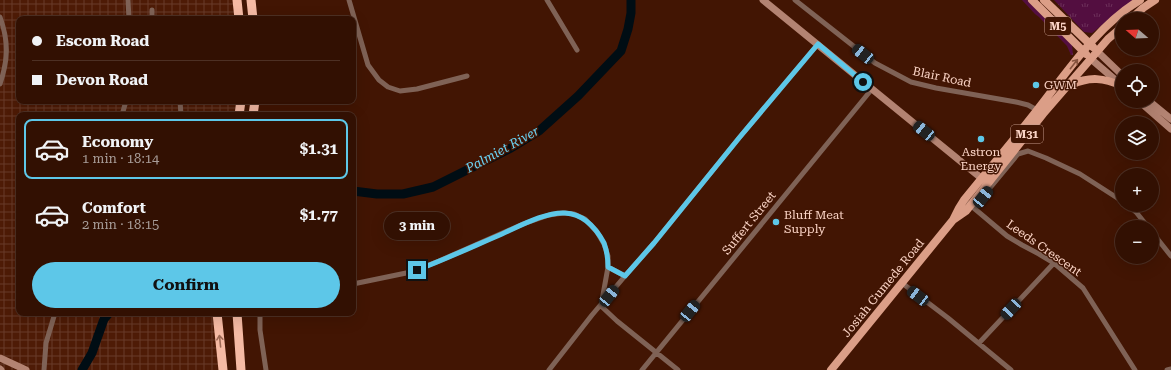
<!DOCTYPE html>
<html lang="en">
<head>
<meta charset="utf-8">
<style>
	:root { --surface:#321002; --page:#3d1e11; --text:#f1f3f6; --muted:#a89d99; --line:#4d3024; --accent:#5dc7e8 }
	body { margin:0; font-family:"Roboto Serif",serif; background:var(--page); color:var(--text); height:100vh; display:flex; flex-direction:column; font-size:15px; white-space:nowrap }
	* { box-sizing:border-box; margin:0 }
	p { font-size:13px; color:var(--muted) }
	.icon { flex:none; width:22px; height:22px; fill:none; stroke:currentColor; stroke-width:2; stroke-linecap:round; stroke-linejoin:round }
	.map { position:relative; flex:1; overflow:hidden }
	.drawer { position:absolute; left:16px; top:112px; width:340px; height:204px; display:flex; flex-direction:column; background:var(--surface); border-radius:8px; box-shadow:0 4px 16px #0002,0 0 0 1px var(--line) }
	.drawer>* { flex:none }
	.top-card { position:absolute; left:16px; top:16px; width:340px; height:88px; border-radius:8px; box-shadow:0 4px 16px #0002,0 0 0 1px var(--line); display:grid; align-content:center; height:88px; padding:0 16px; background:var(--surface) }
	.needle { width:26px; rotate:289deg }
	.tools { position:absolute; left:1115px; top:12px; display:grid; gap:8px }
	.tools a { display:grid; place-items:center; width:44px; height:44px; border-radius:50%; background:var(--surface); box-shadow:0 4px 16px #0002,0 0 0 1px var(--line); font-size:20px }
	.end { position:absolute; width:18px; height:18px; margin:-9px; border:5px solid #5dc7e8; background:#111; box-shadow:0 0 0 2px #111 }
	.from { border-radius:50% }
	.bubble { position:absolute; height:28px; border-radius:14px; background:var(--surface); box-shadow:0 4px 16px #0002,0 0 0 1px var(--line); font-size:13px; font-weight:700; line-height:28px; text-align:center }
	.car { position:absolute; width:12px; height:24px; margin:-12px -6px; border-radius:5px; box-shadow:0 0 3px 1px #0007; background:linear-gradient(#222 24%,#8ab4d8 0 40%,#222 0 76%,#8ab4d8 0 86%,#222 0) }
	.top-card b { display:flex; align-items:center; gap:14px; height:38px; font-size:15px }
	.top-card b+b { border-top:1px solid var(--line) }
	.top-card i { width:10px; height:10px; background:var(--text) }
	ul { padding:7px 0 0; list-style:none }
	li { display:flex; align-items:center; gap:12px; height:60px; margin:0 8px 6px; padding:0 8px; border:2px solid transparent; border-radius:8px }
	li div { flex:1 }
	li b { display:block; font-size:15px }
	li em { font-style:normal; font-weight:700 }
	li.active { border-color:var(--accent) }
	li>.icon { width:36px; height:36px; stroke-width:1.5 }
	.action { display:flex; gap:8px; margin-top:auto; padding:8px 16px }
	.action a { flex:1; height:46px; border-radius:24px; background:var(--accent); color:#111; font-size:16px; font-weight:700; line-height:46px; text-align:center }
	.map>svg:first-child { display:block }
</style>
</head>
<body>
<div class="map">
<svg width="1171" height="370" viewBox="0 0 1171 370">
	<defs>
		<pattern id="industrial-grid" width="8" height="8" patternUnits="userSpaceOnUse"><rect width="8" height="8" fill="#4e1b06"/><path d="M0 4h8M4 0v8" fill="none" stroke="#683b29"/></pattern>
		<pattern id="grass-tufts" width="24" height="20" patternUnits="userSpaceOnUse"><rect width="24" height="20" fill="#530e40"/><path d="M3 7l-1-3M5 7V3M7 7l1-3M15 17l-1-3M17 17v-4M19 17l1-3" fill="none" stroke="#6d305a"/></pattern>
	</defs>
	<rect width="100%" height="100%" fill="#421503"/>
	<path fill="url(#industrial-grid)" d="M0,0H237L239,19H19V101H240L238,115H19V313H217L223,370H2L0,369Z"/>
	<path fill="url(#grass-tufts)" d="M1022,0H1027L1072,45L1073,55H1071L1067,46L1039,17L1035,14Z
		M1054,0H1137L1125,7L1092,33L1084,32Z"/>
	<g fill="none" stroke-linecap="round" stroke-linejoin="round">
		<path stroke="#000d14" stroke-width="9" d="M353,191L377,194H403L433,187L511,148L539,131L578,96L621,51L628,29L631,13V0
			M82,370L92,353L104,319L109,313"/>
		<path stroke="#7f6256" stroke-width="5" d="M128,0L129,19
			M349,0L368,65L379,80L388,87L400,91L417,89L467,76
			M547,0L577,50
			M795,0L875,63L911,82L936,88L1016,102L1028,105L1037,110
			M0,17C9,42 8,60 0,84
			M152,19V10
			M180,101L181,115
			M122,115L126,101
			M969,204L1007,236L1022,245L1039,254L1054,263L1083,288L1135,370
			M1128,205L1136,212L1148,227
			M975,206L1018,154L1028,151L1046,158L1080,174L1122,201
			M1152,232L1171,256
			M608,267L625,276
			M902,283L948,318L1011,370
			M353,284L411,272L439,261L523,224L549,215L563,213L574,214L585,219L597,232L604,244L608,256V267L601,306L617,321L678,370
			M261,313L260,315V330L266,370
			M979,343L1054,263
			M44,370L46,343L55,313
			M549,370L592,315L625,276L654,243L739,138L818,44
			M642,370L872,89
			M1167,370L1171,369"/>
		<path stroke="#b38372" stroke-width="7" d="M763,0L986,182
			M1098,52L1122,75
			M1091,59L1120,84
			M1139,101L1171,129
			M1149,101L1171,119
			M0,358L26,370
			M0,369L1,370"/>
		<path stroke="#db9e87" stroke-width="8" d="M1032,0L1086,54
			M1044,0L1093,47
			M1131,19L1143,8L1155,0
			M1071,85C1090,76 1104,78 1122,86
			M953,220L966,211L1043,114L1108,39L1122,27
			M831,370L953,220L959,208L964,200C989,169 1014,140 1038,109C1067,72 1099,24 1140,0"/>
		<path stroke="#f5baa4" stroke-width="9" d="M237,0L239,19
			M251,0L253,19
			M239,115L241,101
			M253,115L255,101
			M217,313L223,370
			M237,313L241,370"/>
	</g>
	<defs><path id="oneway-shaft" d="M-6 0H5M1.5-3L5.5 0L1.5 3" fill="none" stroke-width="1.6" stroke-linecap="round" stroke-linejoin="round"/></defs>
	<use stroke="#87533e" href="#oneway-shaft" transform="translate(1074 64) rotate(-52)"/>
	<use stroke="#9c6854" href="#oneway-shaft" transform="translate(220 341) rotate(-96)"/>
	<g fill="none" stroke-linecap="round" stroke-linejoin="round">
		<path stroke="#5dc7e8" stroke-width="5" d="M417,270C446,259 474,246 502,234C520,226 545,212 565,213C583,214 596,228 604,243C607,251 608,259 608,267L625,276L654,243L739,138L818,44L863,82"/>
	</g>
	<g fill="#5dc7e8" stroke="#421503" stroke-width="1.5">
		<circle cx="1036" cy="85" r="4"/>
		<circle cx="981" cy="139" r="4"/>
		<circle cx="776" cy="222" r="4"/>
	</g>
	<g text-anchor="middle" stroke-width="3" stroke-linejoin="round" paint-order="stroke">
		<g fill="#421503" stroke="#c39a8b" stroke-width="1">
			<rect x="1045" y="17" width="26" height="18" rx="3"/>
			<rect x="1011" y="125" width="32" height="18" rx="3"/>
		</g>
		<g font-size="11" font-weight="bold" fill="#fad3c5">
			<text x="1058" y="30">M5</text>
			<text x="1027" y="138">M31</text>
		</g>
		<g font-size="12" fill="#fad3c5" stroke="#421503">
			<text transform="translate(942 77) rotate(12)" y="4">Blair Road</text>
			<text transform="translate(749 223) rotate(-51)" y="4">Suffert Street</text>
			<text transform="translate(1044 248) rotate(35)" y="4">Leeds Crescent</text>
			<text transform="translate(883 288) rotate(-51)" y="4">Josiah Gumede Road</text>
		</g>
		<g font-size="12" fill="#fad3c5" stroke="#421503" text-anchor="start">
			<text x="1044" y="89">GWM</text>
			<text x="981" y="156" text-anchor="middle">Astron<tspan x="981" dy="14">Energy</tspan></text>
			<text x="784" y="219">Bluff Meat<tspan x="784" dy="14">Supply</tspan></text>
		</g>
		<g font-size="13" font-style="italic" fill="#6ad4f6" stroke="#421503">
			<text transform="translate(502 149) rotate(-29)" y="5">Palmiet River</text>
		</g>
	</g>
</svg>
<div class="tools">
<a><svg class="needle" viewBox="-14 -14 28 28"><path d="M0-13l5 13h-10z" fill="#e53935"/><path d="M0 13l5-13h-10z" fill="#a89d99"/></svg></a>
<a><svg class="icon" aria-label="locate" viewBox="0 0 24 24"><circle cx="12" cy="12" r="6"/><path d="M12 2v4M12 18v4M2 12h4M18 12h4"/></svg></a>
<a><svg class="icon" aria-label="layers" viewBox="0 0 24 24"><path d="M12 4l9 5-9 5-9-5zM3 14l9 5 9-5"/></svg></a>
<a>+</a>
<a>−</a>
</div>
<i class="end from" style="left:863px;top:82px"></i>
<i class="end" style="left:417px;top:270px"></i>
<div class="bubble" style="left:384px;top:212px;width:66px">3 min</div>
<i class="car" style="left:863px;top:54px;rotate:308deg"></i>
<i class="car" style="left:924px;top:131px;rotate:309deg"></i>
<i class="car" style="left:983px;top:197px;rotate:39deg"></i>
<i class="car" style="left:609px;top:296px;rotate:39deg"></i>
<i class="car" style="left:918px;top:296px;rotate:307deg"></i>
<i class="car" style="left:1011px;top:309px;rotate:223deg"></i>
<i class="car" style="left:690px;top:311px;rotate:39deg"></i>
<div class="top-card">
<b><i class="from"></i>Escom Road</b>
<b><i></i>Devon Road</b>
</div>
<section class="drawer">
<ul>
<li class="active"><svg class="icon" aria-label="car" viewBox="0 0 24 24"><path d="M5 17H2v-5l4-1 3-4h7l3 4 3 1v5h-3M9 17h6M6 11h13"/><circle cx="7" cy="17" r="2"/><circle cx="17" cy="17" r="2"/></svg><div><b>Economy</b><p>1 min · 18:14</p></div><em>$1.31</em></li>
<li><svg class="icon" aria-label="car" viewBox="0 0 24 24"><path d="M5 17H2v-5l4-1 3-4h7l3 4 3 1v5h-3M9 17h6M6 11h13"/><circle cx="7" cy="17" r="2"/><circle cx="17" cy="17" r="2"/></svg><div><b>Comfort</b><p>2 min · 18:15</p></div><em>$1.77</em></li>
</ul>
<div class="action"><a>Confirm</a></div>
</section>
</div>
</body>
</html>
